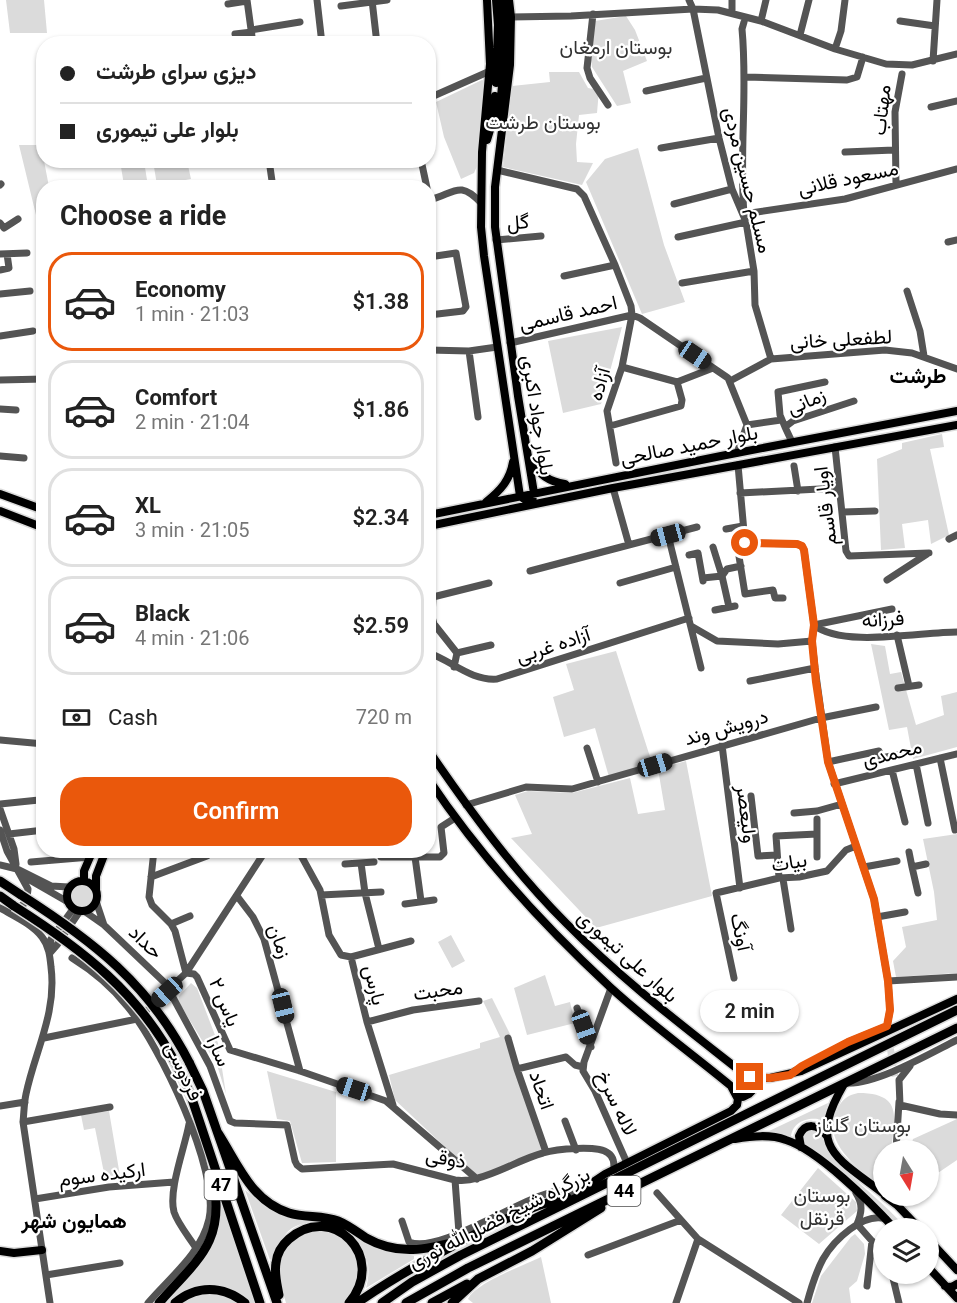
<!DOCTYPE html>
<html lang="en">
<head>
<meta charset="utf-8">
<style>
	:root { --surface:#fff; --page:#f2f2f2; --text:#222; --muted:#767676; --line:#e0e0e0; --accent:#ea580c }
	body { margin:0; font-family:Roboto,Vazirmatn,sans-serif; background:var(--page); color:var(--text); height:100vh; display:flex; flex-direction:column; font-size:22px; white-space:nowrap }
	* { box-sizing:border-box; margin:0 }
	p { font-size:20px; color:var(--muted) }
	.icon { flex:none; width:33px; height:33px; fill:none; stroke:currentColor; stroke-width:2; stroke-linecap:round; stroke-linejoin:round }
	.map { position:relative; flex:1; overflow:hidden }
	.drawer { position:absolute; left:36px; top:180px; width:400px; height:678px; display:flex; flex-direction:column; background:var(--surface); border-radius:24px; box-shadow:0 2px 4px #0004 }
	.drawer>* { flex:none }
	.banner { position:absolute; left:36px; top:36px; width:400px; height:132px; border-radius:24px; box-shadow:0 2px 4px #0004; display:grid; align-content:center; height:132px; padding:0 24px; background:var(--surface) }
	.needle { width:39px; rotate:169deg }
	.buttons { position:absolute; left:873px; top:1140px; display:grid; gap:12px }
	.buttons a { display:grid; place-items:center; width:66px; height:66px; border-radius:50%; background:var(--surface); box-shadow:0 2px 4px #0004; font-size:30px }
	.end { position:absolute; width:27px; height:27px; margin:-14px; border:8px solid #ea580c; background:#fff; box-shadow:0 0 0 3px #fff }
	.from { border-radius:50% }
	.bubble { position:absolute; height:42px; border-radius:21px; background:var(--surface); box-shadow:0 2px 4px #0004; font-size:20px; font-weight:600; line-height:42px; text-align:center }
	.car { position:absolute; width:18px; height:36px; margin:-18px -9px; border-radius:8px; box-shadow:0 0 4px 2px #0007; background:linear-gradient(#222 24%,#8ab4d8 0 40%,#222 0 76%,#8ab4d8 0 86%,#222 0) }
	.banner b { display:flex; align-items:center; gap:21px; height:57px; font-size:22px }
	.banner b+b { border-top:2px solid var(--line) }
	.banner i { width:15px; height:15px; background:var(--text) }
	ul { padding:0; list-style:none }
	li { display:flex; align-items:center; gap:18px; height:99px; margin:0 12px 9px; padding:0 12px; border:3px solid var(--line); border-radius:24px }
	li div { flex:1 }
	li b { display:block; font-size:22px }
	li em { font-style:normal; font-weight:600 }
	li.current { border-color:var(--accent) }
	li>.icon { width:54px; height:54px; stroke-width:1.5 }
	h2 { padding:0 24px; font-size:27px; line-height:72px }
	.pay { display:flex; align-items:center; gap:15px; height:66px; padding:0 24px; font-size:22px }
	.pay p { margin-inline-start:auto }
	.cta { display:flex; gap:12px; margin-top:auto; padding:12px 24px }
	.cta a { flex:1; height:69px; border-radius:24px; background:var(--accent); color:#fff; font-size:24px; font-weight:600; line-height:69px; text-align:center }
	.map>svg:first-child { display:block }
</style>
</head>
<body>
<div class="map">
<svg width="957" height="1303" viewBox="0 0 957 1303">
	<rect width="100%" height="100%" fill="#fff"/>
	<path fill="#dbdbdb" d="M6,0H44L47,33H10Z
		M626,16L635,30L647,61L623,71L631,103L617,106L592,67L591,60L595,21Z
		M549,72H579L588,88L599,90L597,113L579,115L576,144L577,162L593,163L582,185L503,167L512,86L550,82Z
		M482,80L485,81L478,164L474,173L461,179L444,137L436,102Z
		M19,145H41L49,187L44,188L43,213L36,215Z
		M638,148L664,245L685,302L642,314L586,182L605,159Z
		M120,161H144L147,180L124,185Z
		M153,161H187L191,179L157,185Z
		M622,327L601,404L563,413L548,341Z
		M942,434L944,447L930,449L949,535L931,544L928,520L902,524L905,548L881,550L877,459L902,449V443Z
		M871,644L885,646L890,674L901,672L916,725L944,715L941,696L957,692V747L913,759L907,727L889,730Z
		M616,651L652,763L609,777L595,728L564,737L553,697L574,690L566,664Z
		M686,761L712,896L596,928L511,838L532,834L515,795L528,791L572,793L630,778L638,814L665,810L658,769Z
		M957,834V973L896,977L893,961L906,947L902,927L937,920L934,892L923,839Z
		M71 896a11 11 0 1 1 22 0a11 11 0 1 1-22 0Z
		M451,935L465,961L452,968L438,942Z
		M545,975L555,1006L570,1002L575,1023L527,1035L514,988Z
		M191,983L197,988L218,1043L226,1094L217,1065L178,1001L179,996Z
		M492,998L512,1038L506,1039L543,1151L477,1177L395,1100L389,1075L480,1048V1043L500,1037L483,1001Z
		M267,1071L336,1092V1162L302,1163L290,1121L277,1119Z
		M858,1093C903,1093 895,1117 891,1150H884L883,1190C862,1170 820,1144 837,1110C841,1100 848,1095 858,1093Z
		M828,1103L822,1124L818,1119C805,1117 791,1124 791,1138L767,1132Z
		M109,1111L120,1176L105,1178L95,1128L84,1130L81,1115Z
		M957,1119V1160L929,1179L928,1150H910L913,1139Z
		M811,1130L816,1131C826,1140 828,1153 837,1162C860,1185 885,1204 906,1228H902L869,1197L805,1144V1134Z
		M818,1168L856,1202L857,1211L819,1244L781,1215Z
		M218,1186L257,1303H248L197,1287L184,1292L169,1303H162L202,1261Z
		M245,1190L264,1205L279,1214L289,1217L331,1221L390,1250L414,1256V1259L366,1288C368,1281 369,1273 368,1265C363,1232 324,1212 294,1227C280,1235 279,1249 270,1260Z
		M323,1229L342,1236L354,1251L359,1278L346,1303H286L280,1282L279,1261L284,1251L300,1234Z
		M855,1234L864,1244L865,1254L857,1281L849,1288L851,1303H812L821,1276L851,1237Z
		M541,1257L551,1303H473L468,1299C477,1282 523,1266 541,1257Z
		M208,1293L225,1295L241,1303H182L196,1295Z"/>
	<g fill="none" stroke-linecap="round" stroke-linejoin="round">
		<path stroke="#d9d9d9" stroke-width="7" stroke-dasharray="7 3.5" stroke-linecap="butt" d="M887,1028L895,1077"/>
		<g stroke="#dbdbdb" stroke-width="11">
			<path id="major" d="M487,0L490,64L482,152L481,227L484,256L520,496L531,504L534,493L518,396L495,227V187L510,65L511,17L509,0
				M496,0L498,25L496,83
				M499,121L505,49L502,0
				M487,140L490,130L495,96
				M530,461C539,474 549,482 565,484
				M0,494L44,510
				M486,502C501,490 510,480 513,462
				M0,511L44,528
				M429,515L721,456L957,411
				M429,526L613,488L957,425
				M429,751C470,811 514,871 566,923C621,979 683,1026 744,1074L754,1078H770L801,1071L957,999
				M429,780C480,856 543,925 610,987C648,1022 691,1053 731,1086L738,1099L737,1105L731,1111L605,1174L590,1184L582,1195
				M67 896a15 15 0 1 1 30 0a15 15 0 1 1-30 0Z
				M84,881V871L93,850
				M96,889V876L106,850
				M844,1084C807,1148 835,1156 884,1194
				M736,1092L743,1097L749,1094L752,1091L751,1083L742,1077
				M735,1139C752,1136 770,1134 786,1140C818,1150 871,1203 894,1228
				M801,1147L799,1136C805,1122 818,1124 826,1135
				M885,1196L897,1205L919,1228
				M928,1239L957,1270
				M0,1251L14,1253L42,1250
				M928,1267L957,1298
				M945,1286L952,1287L957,1284"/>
		</g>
		<g stroke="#dbdbdb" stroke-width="12">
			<path id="highway" d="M0,881L21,895
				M0,896L14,906
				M189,1062L203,1091L277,1303
				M178,1068L191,1096L260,1303
				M218,1133C238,1164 251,1201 289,1213C305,1218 323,1215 338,1221C348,1225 357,1232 366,1238C400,1257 428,1249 463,1240
				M279,1295C277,1284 274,1273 276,1263C277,1254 282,1245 289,1239C332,1201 388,1257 349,1303
				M159,1303C198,1259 226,1242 213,1178
				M175,1303C196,1285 223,1285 245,1303
				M357,1303C387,1282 417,1265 449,1248C486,1228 526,1207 567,1197
				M382,1303L412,1282L461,1255L957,1010
				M406,1303L468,1268L957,1028
				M432,1303L467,1284
				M452,1303L478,1279L532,1251L601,1208"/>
		</g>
		<path stroke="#545454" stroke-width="7" d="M247,0L253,44
			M317,0L322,44
			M372,0L377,44
			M689,0L693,9L719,138L732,189L746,222L754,271L755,305L771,359
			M732,0V12
			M228,4L247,1
			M341,6L387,0
			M593,14L587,68L590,78L608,105
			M511,17L571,16L693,9L718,10L761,21L835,49L886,64L912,65L957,54
			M761,21L766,0
			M900,21L935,26
			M744,22L742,29C748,92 739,151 744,214L845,199L957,169
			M251,30L300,22
			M235,34L252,32
			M800,35L809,0
			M835,49L841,31L845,0
			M933,61L937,0
			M746,77L847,80L857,77L863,57
			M646,91L706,78
			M429,98L490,71
			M931,107L957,101
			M429,136L432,135
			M661,148L719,138
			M845,152L894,150
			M269,160L273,188
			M421,160L427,188
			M497,170L577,189L584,196L615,265L631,306L632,315L622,367L607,411L616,463
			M0,185L1,184
			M896,185L895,112L902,74
			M301,188L382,184L391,188
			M429,200C454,194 459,179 481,203
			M674,204L732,189
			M0,223L4,228L18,219
			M678,237L746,222
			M496,240L541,236
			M948,242L957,240
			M0,254L27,253
			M429,257L456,253L466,307L463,311L429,315
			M0,270L9,268L7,254
			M564,276L615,265
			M682,283L754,271
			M907,291L920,331L924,356
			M0,294L30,291
			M632,315L640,318L728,378L747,425L737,453
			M0,336L33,331
			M510,343L632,315
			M429,350L469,351L497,347
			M469,351L478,417
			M622,367L677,382L713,368
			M0,380L44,379
			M730,381L771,359L885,350L912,353L957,369
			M0,409L16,410
			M43,425L44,430
			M747,425L781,420
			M610,426L681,406L682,400L677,382
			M785,427L780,415L778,392L825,382
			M792,442L785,427L793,421L854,401
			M835,447L846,551L849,556L929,553
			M0,456L24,458
			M738,465L745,543
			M794,466L798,491
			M613,488L629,545
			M740,493L839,488
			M843,512L875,511
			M726,529L743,526
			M668,535L701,668
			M949,539L957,535
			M745,543L797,544L802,546L804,550L814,625L812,641L815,668L828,762L874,899L888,981L890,1010L887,1026
			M745,543L739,545L738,550L745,594L773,590L775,598H783
			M713,547L722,576L729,607
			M689,555L698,553L703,581
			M530,571L697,527
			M429,574L433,597L432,617L434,624L457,653L454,667
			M722,576L727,569L741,566
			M703,578L722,576
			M887,580L927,554
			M620,583L676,567
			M433,597L489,583
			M715,610L735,606
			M814,625C842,648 920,632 957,632
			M814,625L892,609
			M691,626L717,641L778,644L812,641
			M897,635L909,686
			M429,653C452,661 471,681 497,679L689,618
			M457,653L491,645
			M750,681L815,668
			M898,688L919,685
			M0,740L44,744
			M722,745L740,888
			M587,748L598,782
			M940,758L955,830
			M828,762L879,751L881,758L902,754
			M916,764L928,823
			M892,770L905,822
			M834,784L957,754
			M751,796L758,856L777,855
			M0,804L39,800
			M466,805L526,787L572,789L821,718L876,707
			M0,809L14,849L16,864
			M794,813L817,811L842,804
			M817,819V857
			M0,830L7,851L28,889L27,898L24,904L16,909
			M9,834L44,830
			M154,850L149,897L152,905L171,924L175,931L186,973
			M298,850L320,890L329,935L341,955L351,957L411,941
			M909,852L912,867
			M381,857H440L444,853L441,827L455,818
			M415,857L421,901
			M31,862L90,857
			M361,863L365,893L379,949
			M345,864L374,862
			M0,865L17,869L51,886L69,887
			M864,867L897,861
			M151,877L207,856
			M779,878L776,836L817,834
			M28,879L68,902
			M783,879L791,929
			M918,893L912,867L926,864
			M321,895L381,892
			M237,896L253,917L264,939L300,1071
			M96,901L104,925
			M405,904L434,900
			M0,908C14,916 32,924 42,937C49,946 50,957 51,967C57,1013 35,1051 26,1094C24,1103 24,1113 23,1122L50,1303
			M73,909L51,939L50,953L57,945L80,911
			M84,911L104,925L165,983
			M877,917L905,912
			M171,924L190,916
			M351,957L367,1022L393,1105
			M72,958C93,971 112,987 127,1006C159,1044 220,1170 209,1219C201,1254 170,1277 148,1303
			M186,973L194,974L197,977L230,1050L300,1071L386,1101L477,1179
			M734,978L716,893L779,878L799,877L827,871L846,850L856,846
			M888,981L957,977
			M174,984L186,973L266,850
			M611,988L584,1062L583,1071L595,1091L627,1163
			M170,992L210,1066L230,1121L235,1123L287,1125L295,1161L297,1165L302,1169L393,1164L455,1180C462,1181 471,1180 478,1178C501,1172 521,1159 543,1153C556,1149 598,1145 608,1153C614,1157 614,1163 614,1170
			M577,1008L591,1047
			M367,1022L413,1010L479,1001
			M44,1038L137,1019L167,992
			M508,1038L517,1069L546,1152
			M910,1066L899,1080L900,1105L940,1114L957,1115
			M517,1069L566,1057L575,1065L583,1067
			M794,1071L848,1042L887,1026V1028
			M846,1083C876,1085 929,1054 957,1040
			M0,1106L25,1102
			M565,1121L576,1150
			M23,1122L110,1107
			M189,1124C185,1147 168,1190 174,1212C178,1224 189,1237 196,1248
			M896,1150L899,1102
			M455,1180L459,1233
			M657,1193L698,1239L799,1303
			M856,1193C863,1204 862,1212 857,1224
			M896,1196L897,1205
			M35,1199L109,1187L174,1182
			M402,1221L409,1242C440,1255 521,1196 558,1191C566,1191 574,1193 582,1195
			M857,1224L872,1241L884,1248
			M588,1255L681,1220
			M892,1274L899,1303
			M46,1275L120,1263
			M867,1286L872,1241
			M676,1303L698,1239
			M807,1303C811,1288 816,1272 823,1259C834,1240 863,1212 886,1219"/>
		<use href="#major" stroke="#000" stroke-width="8"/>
		<use href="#highway" stroke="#000" stroke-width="9"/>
		<g stroke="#dbdbdb" stroke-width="12" stroke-linecap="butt">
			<path id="highway-bridge" d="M21,895C93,941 149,984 189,1062
				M14,906C82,949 141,994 178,1068"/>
		</g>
		<use href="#highway-bridge" stroke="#000" stroke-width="9"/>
	</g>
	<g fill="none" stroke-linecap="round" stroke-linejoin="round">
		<path stroke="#ea580c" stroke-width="8" d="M745,543L797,544L802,546L804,550L814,625L812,641L816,682L828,762L874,899L888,981L890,1010L887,1026L848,1042L802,1066L790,1075L770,1078L750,1077"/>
	</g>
	<g text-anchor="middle" stroke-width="4.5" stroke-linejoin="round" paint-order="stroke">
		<g fill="#fff" stroke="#4c4c4c" stroke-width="1.5">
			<rect x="204.5" y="1170" width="33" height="30" rx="4.5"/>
			<rect x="607.5" y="1176" width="33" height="30" rx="4.5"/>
		</g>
		<g font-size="18" font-weight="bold" fill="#000">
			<text x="221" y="1191">47</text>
			<text x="624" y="1197">44</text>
		</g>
		<g font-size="20" fill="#323232" stroke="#fff">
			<text x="616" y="54">بوستان ارمغان</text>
			<text x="543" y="129">بوستان طرشت</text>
			<text x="863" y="1132">بوستان گلناز</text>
			<text x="822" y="1202">بوستان<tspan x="822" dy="23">قرنقل</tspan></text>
		</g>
		<g font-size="20" fill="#000" stroke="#fff">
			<text transform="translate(881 110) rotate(-84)" y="7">مهتاب</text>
			<text transform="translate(848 178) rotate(-12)" y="7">مسعود قلانی</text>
			<text transform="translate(748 180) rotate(76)" y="7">مسلم حسین مردی</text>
			<text transform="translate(518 222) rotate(-4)" y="7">گل</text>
			<text transform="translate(568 313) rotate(-13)" y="7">احمد قاسمی</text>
			<text transform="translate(841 339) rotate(-3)" y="7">لطفعلی خانی</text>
			<text transform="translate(599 384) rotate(-74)" y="7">آزاده</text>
			<text transform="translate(806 401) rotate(-23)" y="7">زمانی</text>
			<text transform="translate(538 415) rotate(81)" y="7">بلوار جواد اکبری</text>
			<text transform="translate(689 445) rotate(-11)" y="7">بلوار حمید صالحی</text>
			<text transform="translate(825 506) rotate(-97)" y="7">اویار قاسم</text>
			<text transform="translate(883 619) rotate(-3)" y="7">فرزانه</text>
			<text transform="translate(553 645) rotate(-18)" y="7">آزاده غربی</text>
			<text transform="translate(726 727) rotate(-16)" y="7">درویش‌ وند</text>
			<text transform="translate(892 753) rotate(-14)" y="7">محمدی</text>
			<text transform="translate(747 814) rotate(83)" y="7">ولیعصر</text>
			<text transform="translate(789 862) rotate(-9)" y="7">بیات</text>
			<text transform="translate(741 932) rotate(78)" y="7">آونگ</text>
			<text transform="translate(280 941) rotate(70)" y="7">زمان</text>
			<text transform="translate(146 942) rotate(44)" y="7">حداد</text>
			<text transform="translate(628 956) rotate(42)" y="7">بلوار علی تیموری</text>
			<text transform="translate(375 985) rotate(76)" y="7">پارس</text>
			<text transform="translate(438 990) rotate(-8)" y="7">محبت</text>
			<text transform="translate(225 1002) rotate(67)" y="7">یاس ۲</text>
			<text transform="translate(219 1051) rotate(65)" y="7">سارا</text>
			<text transform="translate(184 1071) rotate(65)" y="7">فردوسی</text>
			<text transform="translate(542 1090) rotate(71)" y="7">اتحاد</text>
			<text transform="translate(617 1103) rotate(65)" y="7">لاله سرخ</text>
			<text transform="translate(446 1158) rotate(10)" y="7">ذوقی</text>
			<text transform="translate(102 1174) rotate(-7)" y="7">ارکیده سوم</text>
			<text transform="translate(499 1218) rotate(-27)" y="7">بزرگراه شیخ فضل‌الله نوری</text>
		</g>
		<g font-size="21" font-weight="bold" fill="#000" stroke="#fff">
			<text x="918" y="383">طرشت</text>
			<text x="74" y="1228">همایون شهر</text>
		</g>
	</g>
</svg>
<div class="buttons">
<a><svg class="needle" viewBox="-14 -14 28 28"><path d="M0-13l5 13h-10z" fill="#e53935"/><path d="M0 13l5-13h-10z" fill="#767676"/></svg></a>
<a><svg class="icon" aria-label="layers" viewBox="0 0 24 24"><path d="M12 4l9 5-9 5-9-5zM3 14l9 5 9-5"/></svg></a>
</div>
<i class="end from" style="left:745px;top:543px"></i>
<i class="end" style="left:750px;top:1077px"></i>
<div class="bubble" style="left:700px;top:990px;width:99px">2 min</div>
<i class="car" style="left:695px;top:355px;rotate:124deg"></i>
<i class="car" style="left:668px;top:535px;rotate:255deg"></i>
<i class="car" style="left:655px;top:765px;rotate:73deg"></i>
<i class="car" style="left:167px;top:992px;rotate:228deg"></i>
<i class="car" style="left:283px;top:1006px;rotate:166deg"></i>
<i class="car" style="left:584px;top:1027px;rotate:160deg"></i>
<i class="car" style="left:354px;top:1089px;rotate:288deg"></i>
<div class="banner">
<b><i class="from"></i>دیزی سرای طرشت</b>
<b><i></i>بلوار علی تیموری</b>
</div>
<section class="drawer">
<h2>Choose a ride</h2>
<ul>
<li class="current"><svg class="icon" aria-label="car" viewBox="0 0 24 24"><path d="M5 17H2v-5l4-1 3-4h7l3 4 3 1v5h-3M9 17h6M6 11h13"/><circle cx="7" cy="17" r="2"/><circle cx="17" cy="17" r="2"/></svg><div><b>Economy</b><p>1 min · 21:03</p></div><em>$1.38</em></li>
<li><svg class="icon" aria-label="car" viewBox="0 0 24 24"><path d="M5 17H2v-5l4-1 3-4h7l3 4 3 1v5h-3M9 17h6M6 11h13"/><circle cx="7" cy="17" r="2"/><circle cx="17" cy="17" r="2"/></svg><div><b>Comfort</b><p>2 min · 21:04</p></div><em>$1.86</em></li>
<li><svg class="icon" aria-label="car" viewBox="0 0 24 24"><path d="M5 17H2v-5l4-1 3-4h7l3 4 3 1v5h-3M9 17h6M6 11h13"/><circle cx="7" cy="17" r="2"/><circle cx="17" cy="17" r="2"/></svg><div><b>XL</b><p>3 min · 21:05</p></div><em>$2.34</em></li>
<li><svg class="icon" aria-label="car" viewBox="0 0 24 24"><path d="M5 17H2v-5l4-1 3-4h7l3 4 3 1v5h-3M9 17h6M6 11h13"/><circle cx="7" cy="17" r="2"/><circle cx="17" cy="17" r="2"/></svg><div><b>Black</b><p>4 min · 21:06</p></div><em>$2.59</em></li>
</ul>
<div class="pay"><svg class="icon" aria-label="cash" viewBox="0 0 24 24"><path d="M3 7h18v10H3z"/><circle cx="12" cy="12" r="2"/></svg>Cash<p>720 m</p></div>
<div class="cta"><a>Confirm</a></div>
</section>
</div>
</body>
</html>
